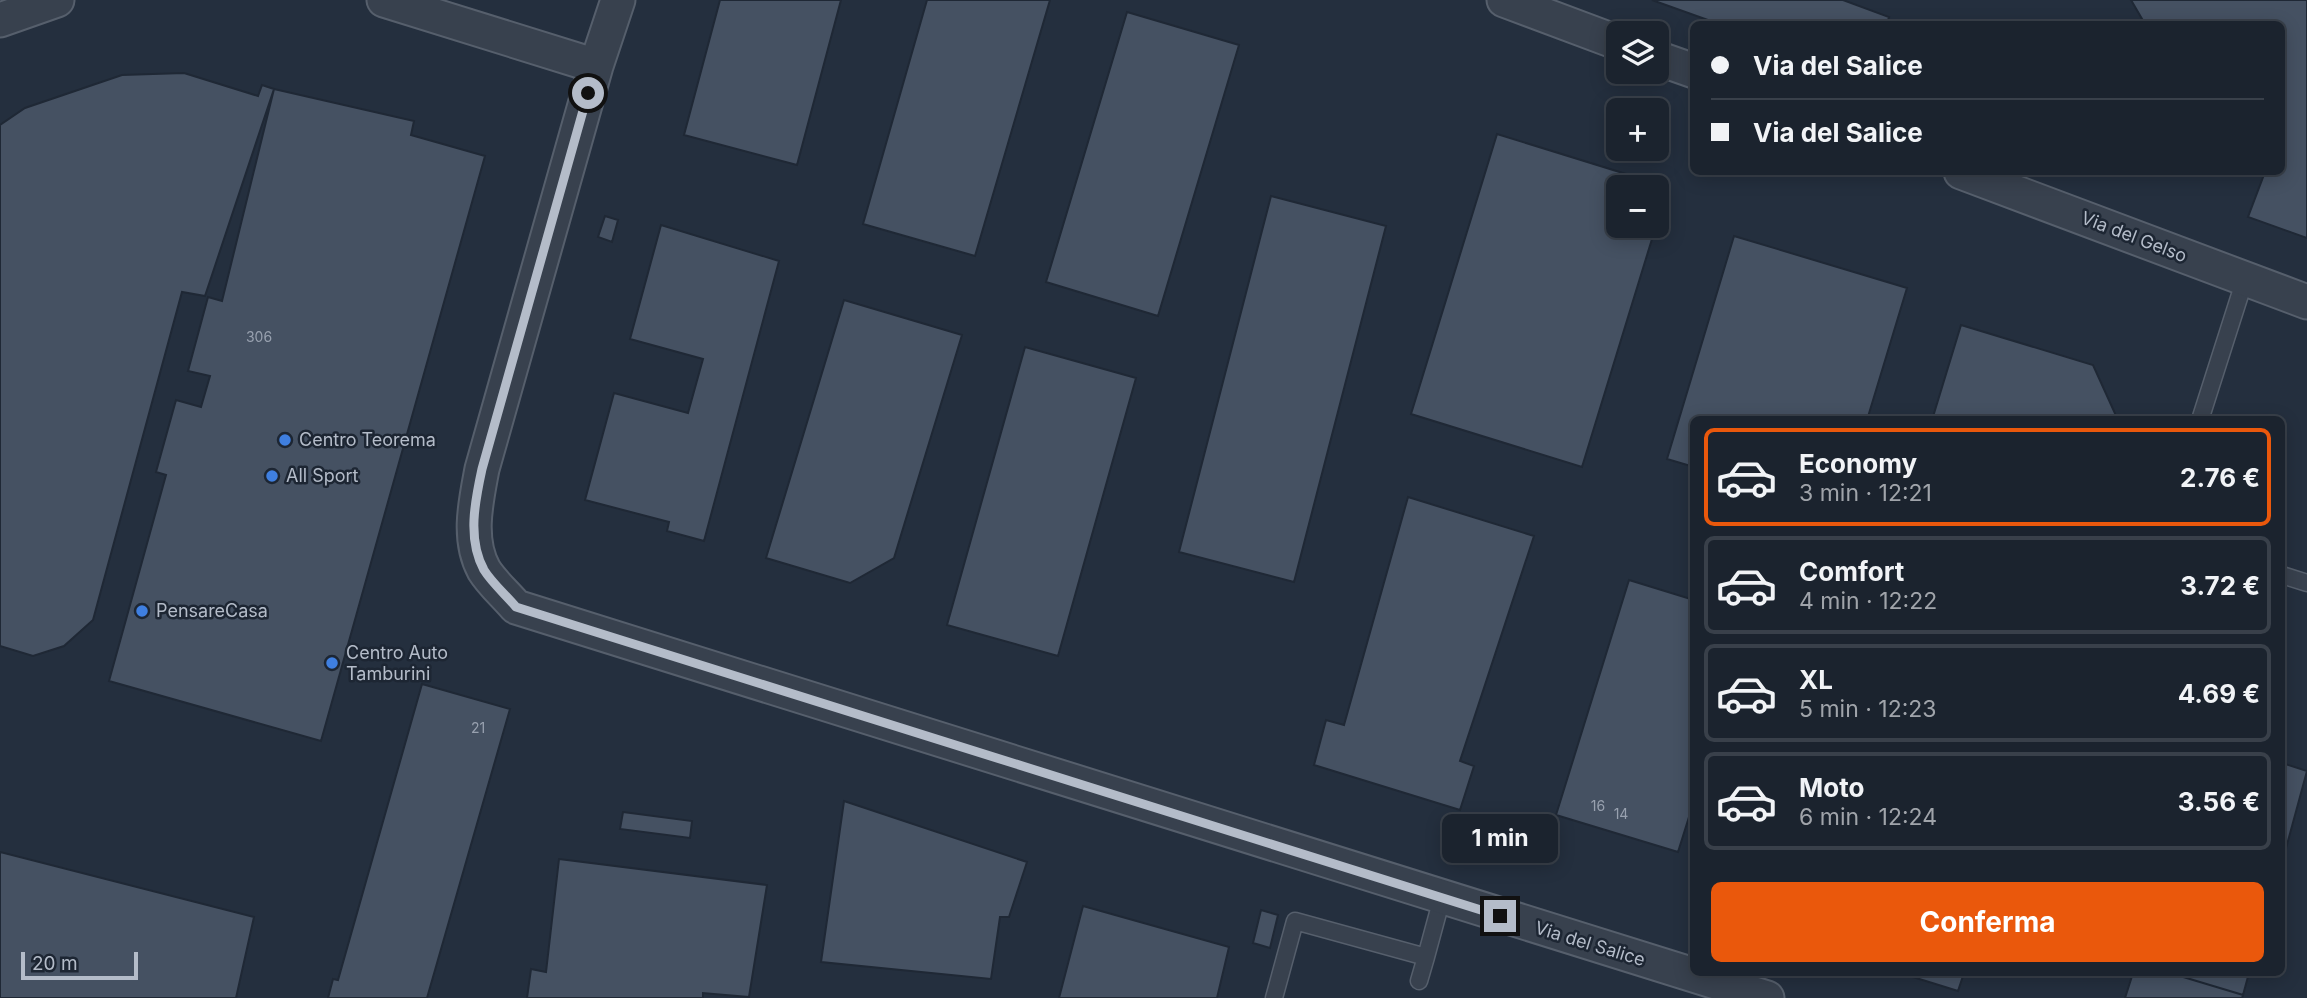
<!DOCTYPE html>
<html lang="it">
<head>
<meta charset="utf-8">
<style>
	:root { --surface:#1b232e; --page:#242b36; --text:#f1f3f6; --muted:#a0a4aa; --line:#39404a; --accent:#ea580c }
	body { margin:0; font-family:Inter,sans-serif; background:var(--page); color:var(--text); height:100vh; display:flex; flex-direction:column; font-size:26px; white-space:nowrap }
	* { box-sizing:border-box; margin:0 }
	p { font-size:23px; color:var(--muted) }
	.icon { flex:none; width:38px; height:38px; fill:none; stroke:currentColor; stroke-width:2; stroke-linecap:round; stroke-linejoin:round }
	.map { position:relative; flex:1; overflow:hidden }
	.sheet { position:absolute; left:1690px; top:416px; width:595px; height:560px; display:flex; flex-direction:column; background:var(--surface); border-radius:10px; box-shadow:0 4px 18px #0003,0 0 0 2px var(--line) }
	.sheet>* { flex:none }
	.banner { position:absolute; left:1690px; top:21px; width:595px; height:154px; border-radius:10px; box-shadow:0 4px 18px #0003,0 0 0 2px var(--line); display:grid; align-content:center; height:154px; padding:0 21px; background:var(--surface) }
	.controls { position:absolute; left:1606px; top:21px; display:grid; gap:14px }
	.controls a { display:grid; place-items:center; width:63px; height:63px; border-radius:10px; background:var(--surface); box-shadow:0 4px 18px #0003,0 0 0 2px var(--line); font-size:35px }
	.scale { position:absolute; left:21px; bottom:18px; width:117px; box-sizing:border-box; padding-left:7px; border:4px solid #b4bcc9; border-top:0; font-size:19px; line-height:24px; white-space:nowrap; color:#b4bcc9; -webkit-text-stroke:5px #1d2633; paint-order:stroke }
	.end { position:absolute; width:32px; height:32px; margin:-16px; border:9px solid #b4bcc9; background:#111; box-shadow:0 0 0 4px #111 }
	.from { border-radius:50% }
	.bubble { position:absolute; height:49px; border-radius:10px; background:var(--surface); box-shadow:0 4px 18px #0003,0 0 0 2px var(--line); font-size:23px; font-weight:700; line-height:49px; text-align:center }
	.banner b { display:flex; align-items:center; gap:24px; height:66px; font-size:26px }
	.banner b+b { border-top:2px solid var(--line) }
	.banner i { width:18px; height:18px; background:var(--text) }
	ul { padding:12px 0 0; list-style:none }
	li { display:flex; align-items:center; gap:21px; height:98px; margin:0 14px 10px; padding:0 7px; border:4px solid var(--line); border-radius:10px }
	li div { flex:1 }
	li b { display:block; font-size:26px }
	li em { font-style:normal; font-weight:700 }
	li.selected { border-color:var(--accent) }
	li>.icon { width:63px; height:63px; stroke-width:1.5 }
	.button { display:flex; gap:14px; margin-top:auto; padding:14px 21px }
	.button a { flex:1; height:80px; border-radius:10px; background:var(--accent); color:#fff; font-size:28px; font-weight:700; line-height:80px; text-align:center }
	.map>svg:first-child { display:block }
</style>
</head>
<body>
<div class="map">
<svg width="2307" height="998" viewBox="0 0 2307 998">
	<rect width="100%" height="100%" fill="#242f3e"/>
	<path fill="#455162" stroke="#1f2835" stroke-width="2" d="M720,0H841L797,165L684,135Z
		M927,0H1050L975,256L863,224Z
		M1652,0H1843L1889,17L1887,24H1719Z
		M2131,0H2307V238L2248,217L2265,172H2282V24H2145Z
		M1127,12L1239,45L1158,316L1046,282Z
		M184,73L258,96L262,85L274,89L205,296L182,292L93,620L64,646L33,656L0,646V125L25,108L122,75Z
		M274,89L414,121L411,135L485,156L321,741L109,681L166,475L156,472L176,400L201,407L210,376L188,371L208,297L222,301Z
		M1497,134L1668,187L1657,222V187H1619V226H1656L1582,467L1411,414Z
		M1271,196L1386,226L1294,582L1179,552Z
		M605,216L618,220L612,242L598,237Z
		M661,225L779,261L704,541L667,531L669,522L585,500L614,393L688,413L703,359L630,339Z
		M1734,236L1907,288L1867,420H1694V467L1667,459Z
		M844,300L962,335L894,558L850,583L766,558Z
		M1961,325L2093,365L2118,420H1932Z
		M1025,347L1136,378L1058,656L947,625Z
		M1408,497L1534,536L1460,761L1474,766L1460,810L1314,765L1326,720L1344,725Z
		M1629,580L1694,600V801L1678,852L1556,815Z
		M422,684L510,709L427,998H328L333,979L338,980Z
		M2282,763L2307,771L2282,863Z
		M844,801L1027,862L1009,917H1000L991,979L821,962Z
		M623,812L692,821L690,838L620,829Z
		M0,852L254,917L236,998H0Z
		M559,859L767,885L749,997L703,993V998H527L531,969L546,972Z
		M1083,906L1229,947L1217,998H1059Z
		M1261,910L1278,915L1270,948L1253,943Z
		M1900,973H1964L1958,991Z
		M2133,973H2170L2243,995L2242,998H2125Z
		M2170,973H2249L2243,995Z"/>
	<g fill="none" stroke-linecap="round" stroke-linejoin="round">
		<g stroke="#565f6c" stroke-width="19">
			<path id="lane" d="M2200,420L2245,279
				M2282,575L2307,583
				M1419,981L1426,957
				M1274,998L1295,921L1426,957L1442,898"/>
		</g>
		<g stroke="#565f6c" stroke-width="37">
			<path id="street" d="M384,0L596,66
				M618,0L596,66L482,469C476,501 467,539 484,570C492,583 506,595 516,607L1767,998
				M1504,0L1619,43
				M0,20L57,0
				M1657,58L1694,71
				M1961,172L2307,302"/>
		</g>
		<use href="#lane" stroke="#38414e" stroke-width="16"/>
		<use href="#street" stroke="#38414e" stroke-width="33"/>
	</g>
	<g fill="none" stroke-linecap="round" stroke-linejoin="round">
		<path stroke="#b4bcc9" stroke-width="9" d="M588,93L482,469C475,501 467,539 484,570C492,583 506,595 516,607L1500,916"/>
	</g>
	<g fill="#3f7fe0" stroke="#1d2633" stroke-width="2.5">
		<circle cx="285" cy="440" r="7"/>
		<circle cx="272" cy="476" r="7"/>
		<circle cx="142" cy="611" r="7"/>
		<circle cx="332" cy="663" r="7"/>
	</g>
	<g text-anchor="middle" stroke-width="5" stroke-linejoin="round" paint-order="stroke">
		<g font-size="14" fill="#98a1af">
			<text x="259" y="342">306</text>
			<text x="478" y="733">21</text>
			<text x="1598" y="811">16</text>
			<text x="1621" y="819">14</text>
		</g>
		<g font-size="18" fill="#b4bcc9" stroke="#1d2633">
			<text transform="translate(2134 237) rotate(21)" y="6">Via del Gelso</text>
			<text transform="translate(1590 944) rotate(17)" y="6">Via del Salice</text>
		</g>
		<g font-size="18" fill="#b4bcc9" stroke="#1d2633" text-anchor="start">
			<text x="299" y="446">Centro Teorema</text>
			<text x="286" y="482">All Sport</text>
			<text x="156" y="617">PensareCasa</text>
			<text x="346" y="659">Centro Auto<tspan x="346" dy="21">Tamburini</tspan></text>
		</g>
	</g>
</svg>
<div class="controls">
<a><svg class="icon" aria-label="layers" viewBox="0 0 24 24"><path d="M12 4l9 5-9 5-9-5zM3 14l9 5 9-5"/></svg></a>
<a>+</a>
<a>−</a>
</div>
<div class="scale">20 m</div>
<i class="end from" style="left:588px;top:93px"></i>
<i class="end" style="left:1500px;top:916px"></i>
<div class="bubble" style="left:1442px;top:814px;width:116px">1 min</div>
<div class="banner">
<b><i class="from"></i>Via del Salice</b>
<b><i></i>Via del Salice</b>
</div>
<section class="sheet">
<ul>
<li class="selected"><svg class="icon" aria-label="car" viewBox="0 0 24 24"><path d="M5 17H2v-5l4-1 3-4h7l3 4 3 1v5h-3M9 17h6M6 11h13"/><circle cx="7" cy="17" r="2"/><circle cx="17" cy="17" r="2"/></svg><div><b>Economy</b><p>3 min · 12:21</p></div><em>2.76 €</em></li>
<li><svg class="icon" aria-label="car" viewBox="0 0 24 24"><path d="M5 17H2v-5l4-1 3-4h7l3 4 3 1v5h-3M9 17h6M6 11h13"/><circle cx="7" cy="17" r="2"/><circle cx="17" cy="17" r="2"/></svg><div><b>Comfort</b><p>4 min · 12:22</p></div><em>3.72 €</em></li>
<li><svg class="icon" aria-label="car" viewBox="0 0 24 24"><path d="M5 17H2v-5l4-1 3-4h7l3 4 3 1v5h-3M9 17h6M6 11h13"/><circle cx="7" cy="17" r="2"/><circle cx="17" cy="17" r="2"/></svg><div><b>XL</b><p>5 min · 12:23</p></div><em>4.69 €</em></li>
<li><svg class="icon" aria-label="car" viewBox="0 0 24 24"><path d="M5 17H2v-5l4-1 3-4h7l3 4 3 1v5h-3M9 17h6M6 11h13"/><circle cx="7" cy="17" r="2"/><circle cx="17" cy="17" r="2"/></svg><div><b>Moto</b><p>6 min · 12:24</p></div><em>3.56 €</em></li>
</ul>
<div class="button"><a>Conferma</a></div>
</section>
</div>
</body>
</html>
